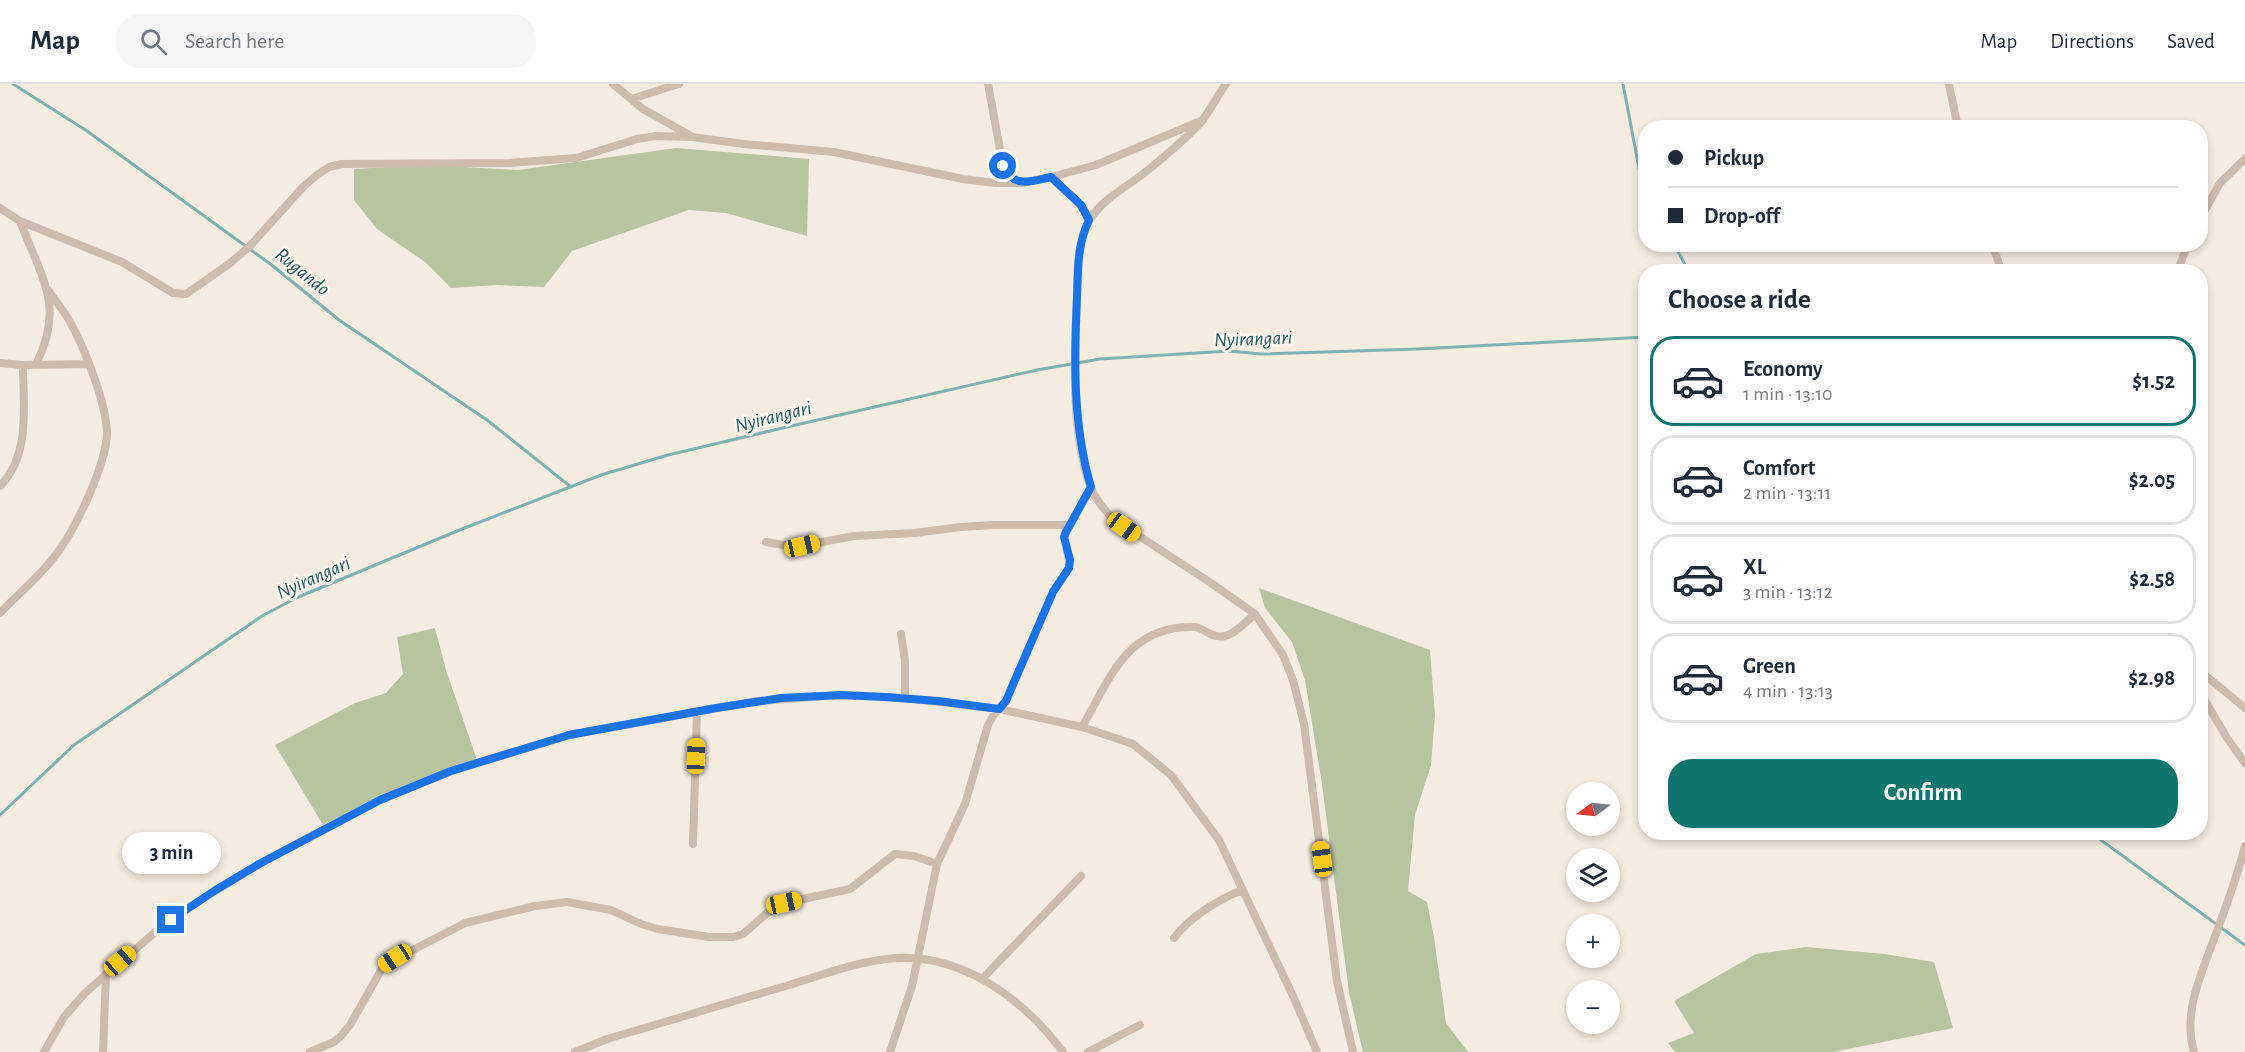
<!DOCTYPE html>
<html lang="en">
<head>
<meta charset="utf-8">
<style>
	:root { --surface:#fff; --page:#f6f6f7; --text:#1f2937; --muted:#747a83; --line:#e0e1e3; --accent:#0f766e }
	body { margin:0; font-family:"Alegreya Sans",sans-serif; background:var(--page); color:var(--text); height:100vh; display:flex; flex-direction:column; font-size:22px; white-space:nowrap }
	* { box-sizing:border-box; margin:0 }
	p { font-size:20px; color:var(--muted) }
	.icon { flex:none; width:33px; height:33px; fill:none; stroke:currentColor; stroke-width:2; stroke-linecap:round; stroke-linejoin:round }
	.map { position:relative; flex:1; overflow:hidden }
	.sheet { position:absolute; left:1638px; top:180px; width:570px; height:576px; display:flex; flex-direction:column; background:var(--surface); border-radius:24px; box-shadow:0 3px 9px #0003 }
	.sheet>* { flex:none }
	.guide { position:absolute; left:1638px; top:36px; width:570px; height:132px; border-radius:24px; box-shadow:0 3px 9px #0003; display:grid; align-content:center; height:132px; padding:0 30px; background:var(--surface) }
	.needle { width:39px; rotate:255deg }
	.buttons { position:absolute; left:1566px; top:698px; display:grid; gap:12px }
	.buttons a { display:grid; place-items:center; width:54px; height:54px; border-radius:50%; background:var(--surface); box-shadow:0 3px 9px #0003; font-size:30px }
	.end { position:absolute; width:27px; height:27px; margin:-14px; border:8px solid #1a73e8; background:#fff; box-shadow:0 0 0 3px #fff }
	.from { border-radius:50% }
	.bubble { position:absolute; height:42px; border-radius:21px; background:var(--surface); box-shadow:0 3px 9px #0003; font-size:20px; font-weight:700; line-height:42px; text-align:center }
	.car { position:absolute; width:18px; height:36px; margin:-18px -9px; border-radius:8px; box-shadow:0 0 4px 2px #0007; background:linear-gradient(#f5c518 24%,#345 0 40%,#f5c518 0 76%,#345 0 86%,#f5c518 0) }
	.guide b { display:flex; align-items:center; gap:21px; height:57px; font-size:22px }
	.guide b+b { border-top:2px solid var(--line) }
	.guide i { width:15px; height:15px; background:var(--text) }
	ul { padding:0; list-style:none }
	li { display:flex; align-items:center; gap:18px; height:90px; margin:0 12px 9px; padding:0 18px; border:3px solid var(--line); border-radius:24px }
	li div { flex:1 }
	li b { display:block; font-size:22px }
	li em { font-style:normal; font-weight:700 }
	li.selected { border-color:var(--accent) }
	li>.icon { width:54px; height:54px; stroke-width:1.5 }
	h2 { padding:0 30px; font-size:27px; line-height:72px }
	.cta { display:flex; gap:12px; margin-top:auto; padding:12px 30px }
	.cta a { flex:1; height:69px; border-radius:24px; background:var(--accent); color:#fff; font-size:24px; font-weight:700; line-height:69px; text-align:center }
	header { display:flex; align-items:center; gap:36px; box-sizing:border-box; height:84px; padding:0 30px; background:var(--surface); border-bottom:2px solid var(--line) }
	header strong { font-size:28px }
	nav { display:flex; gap:33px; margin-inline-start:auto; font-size:21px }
	.search { width:420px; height:54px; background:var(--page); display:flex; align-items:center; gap:15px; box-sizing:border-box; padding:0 21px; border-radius:24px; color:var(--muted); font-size:22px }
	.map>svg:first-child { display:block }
</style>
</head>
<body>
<header>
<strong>Map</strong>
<div class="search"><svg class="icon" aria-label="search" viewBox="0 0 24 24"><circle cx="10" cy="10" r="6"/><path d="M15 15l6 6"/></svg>Search here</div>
<nav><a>Map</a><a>Directions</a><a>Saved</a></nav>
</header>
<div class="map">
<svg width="2245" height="968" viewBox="0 0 2245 968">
	<rect width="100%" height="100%" fill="#f4ebe1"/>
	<path fill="#b8c4a0" d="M676,64L809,75L807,152L726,129L689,126L572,167L544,203L497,201L451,204L425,178L377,145L354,116V85L423,81L518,86Z
		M1259,504L1430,566L1435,631L1431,681L1415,731L1408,807L1427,818L1434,853L1446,939L1468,968H1363L1349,909L1322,700L1305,596L1292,558L1265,524Z
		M435,544L446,586L477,676L403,702L323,741L275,661L355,619L386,609L403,590L397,553Z
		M1806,863L1885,870L1934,878L1953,944L1833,968H1675L1668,959L1694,949L1674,917L1756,870Z"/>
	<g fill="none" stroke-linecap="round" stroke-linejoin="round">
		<path stroke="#7fb0b2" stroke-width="3" d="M13,0L87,47L273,182L339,236L487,336L571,403
			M1623,0L1642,100L1646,106
			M1674,160L1689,188
			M0,731L74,661L262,532L296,514L462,445L601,391L668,371L787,343L1037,286L1100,275L1229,267L1261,270L1418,265L1646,253
			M2090,748L2245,861"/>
		<path stroke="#cdbbac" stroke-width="8" d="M613,0L643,25L691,52
			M988,0L1003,82L1011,94L1020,98
			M1226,0C1217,12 1210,27 1201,38C1184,57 1163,74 1143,90C1125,104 1101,116 1089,137C1076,159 1078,188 1077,212C1074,269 1071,348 1090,402C1095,415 1104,425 1113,435L1211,499L1255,530L1283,571L1293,596L1304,640L1337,897L1353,968
			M1949,0L1958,44
			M631,15L679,0
			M1051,93L1081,121L1089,136
			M0,124L20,137L122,178L173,209L186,210L229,180L250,162L303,103L317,91L329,83L342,80L509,79L576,74L637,55L656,52L692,53L744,60L834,68L963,95L995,99H1022L1051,93L1096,81L1203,36
			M2200,135L2220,99L2245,75
			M20,137C40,191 66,222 36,280
			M1992,160L2002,188
			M2177,188L2188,160
			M0,279L23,281L89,280
			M0,402C31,371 23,322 23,281
			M766,458L796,463L854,452L915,449L961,443L993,441H1068
			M0,529C21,507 46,487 62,462C79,437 107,378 107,348C106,319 84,262 69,236C63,226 55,216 48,206
			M901,550L905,576V614
			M2200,587L2245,624
			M2200,608L2227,654L2245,679
			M1082,643C1111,593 1127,541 1195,543C1203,544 1209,551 1216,552C1231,556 1244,539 1255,530
			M693,760L697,628
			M1174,854C1192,831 1216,817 1242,806
			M982,895L1081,792
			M44,968L64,933L85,909L160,844L186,825L259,780L380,716L451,687L569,651L757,617L841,611L905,614L999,625L1082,643L1133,660L1171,691L1219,756L1293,912L1317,968
			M103,968L106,890
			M310,968L334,958L341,952L350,941L384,881L465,839L535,822L567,818L611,826L641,840L658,845L709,853H733L743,850L766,830L784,819L850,805L895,770L914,772L937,780
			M575,968L607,955C667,938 726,919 786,902C819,892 852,879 887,875C958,866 1023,914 1063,968
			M890,968L912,902L937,780L965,720L988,641L993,632L1006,617L1053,508L1069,484V476L1064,453L1066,448L1091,403
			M1088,968L1140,941
			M2194,968C2184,932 2197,901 2209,868C2222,834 2236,798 2245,762"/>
	</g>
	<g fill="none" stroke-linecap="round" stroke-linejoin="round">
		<path stroke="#1a73e8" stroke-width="8" d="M171,836L214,807L259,780L380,716L451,687L569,651L716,624L781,614L841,611L885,613L938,617L999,625L1006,617L1014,598L1053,508L1069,484L1070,476L1064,453L1066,448L1091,403C1073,342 1074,277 1077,214C1078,187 1077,161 1089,136L1081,121L1051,93C1031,97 1014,105 1003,82"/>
	</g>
	<g text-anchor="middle" stroke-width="6" stroke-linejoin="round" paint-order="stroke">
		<g font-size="20" font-style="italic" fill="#1f5a5e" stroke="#fbf5ee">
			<text transform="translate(303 187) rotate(39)" y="7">Rugando</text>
			<text transform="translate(1253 254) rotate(-2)" y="7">Nyirangari</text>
			<text transform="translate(773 332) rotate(-14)" y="7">Nyirangari</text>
			<text transform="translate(313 493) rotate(-24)" y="7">Nyirangari</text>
		</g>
	</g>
</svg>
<div class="buttons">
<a><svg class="needle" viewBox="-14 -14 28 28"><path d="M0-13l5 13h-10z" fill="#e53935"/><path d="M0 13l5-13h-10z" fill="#747a83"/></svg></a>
<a><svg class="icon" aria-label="layers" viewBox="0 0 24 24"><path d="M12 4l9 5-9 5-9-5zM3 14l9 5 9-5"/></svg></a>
<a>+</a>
<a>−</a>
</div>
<i class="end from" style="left:1003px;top:82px"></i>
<i class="end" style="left:171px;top:836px"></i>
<div class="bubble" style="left:122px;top:748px;width:99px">3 min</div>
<i class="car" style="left:1124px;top:443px;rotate:126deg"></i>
<i class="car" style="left:802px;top:462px;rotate:77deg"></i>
<i class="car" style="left:696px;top:672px;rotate:2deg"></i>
<i class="car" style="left:1322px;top:775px;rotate:352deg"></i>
<i class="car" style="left:784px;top:819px;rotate:78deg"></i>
<i class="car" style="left:395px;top:874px;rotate:237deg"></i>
<i class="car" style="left:120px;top:877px;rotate:49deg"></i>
<div class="guide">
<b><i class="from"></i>Pickup</b>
<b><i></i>Drop-off</b>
</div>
<section class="sheet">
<h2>Choose a ride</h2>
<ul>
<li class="selected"><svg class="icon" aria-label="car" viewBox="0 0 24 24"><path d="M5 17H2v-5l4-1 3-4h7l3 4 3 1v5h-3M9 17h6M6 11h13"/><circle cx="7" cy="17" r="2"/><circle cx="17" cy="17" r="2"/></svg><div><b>Economy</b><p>1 min · 13:10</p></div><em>$1.52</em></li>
<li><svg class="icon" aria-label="car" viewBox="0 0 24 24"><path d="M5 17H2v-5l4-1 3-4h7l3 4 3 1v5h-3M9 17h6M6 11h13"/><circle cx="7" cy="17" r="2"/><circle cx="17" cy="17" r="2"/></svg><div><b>Comfort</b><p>2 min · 13:11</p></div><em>$2.05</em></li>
<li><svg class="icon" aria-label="car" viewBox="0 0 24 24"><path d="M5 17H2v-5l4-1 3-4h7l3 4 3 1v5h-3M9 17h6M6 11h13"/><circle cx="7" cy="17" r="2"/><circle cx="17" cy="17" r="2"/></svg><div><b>XL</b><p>3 min · 13:12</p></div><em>$2.58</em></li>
<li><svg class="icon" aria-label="car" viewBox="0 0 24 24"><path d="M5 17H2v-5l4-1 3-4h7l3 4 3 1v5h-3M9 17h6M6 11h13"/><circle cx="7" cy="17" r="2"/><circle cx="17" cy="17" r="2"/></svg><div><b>Green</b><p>4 min · 13:13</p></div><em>$2.98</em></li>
</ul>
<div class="cta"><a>Confirm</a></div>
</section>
</div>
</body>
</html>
